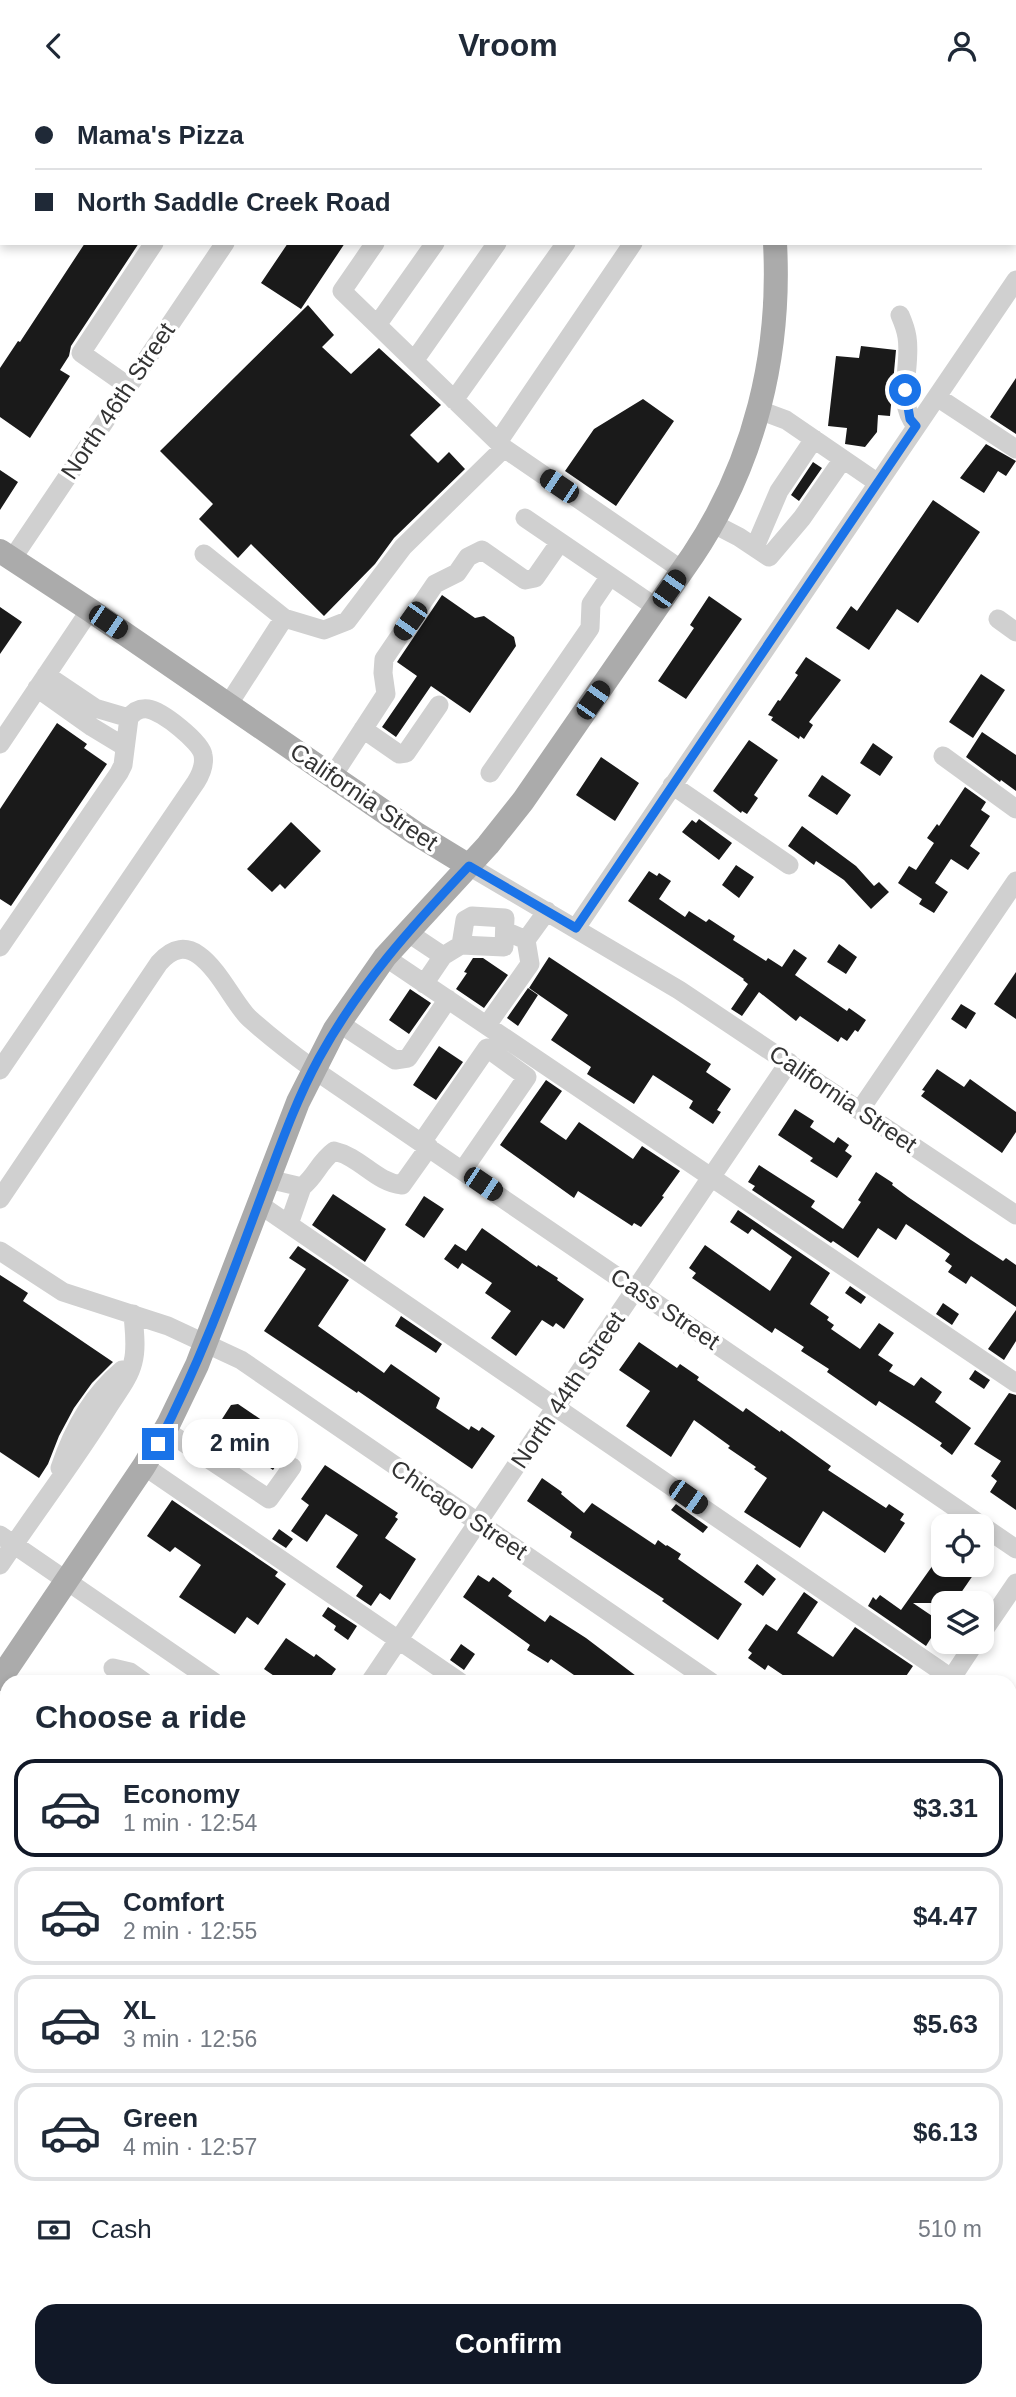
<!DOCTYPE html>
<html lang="en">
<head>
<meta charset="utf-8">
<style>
	:root { --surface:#fff; --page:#f6f6f7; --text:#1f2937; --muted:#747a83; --line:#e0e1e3; --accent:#111827 }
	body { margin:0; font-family:Helvetica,sans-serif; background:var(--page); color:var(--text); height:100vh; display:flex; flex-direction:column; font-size:26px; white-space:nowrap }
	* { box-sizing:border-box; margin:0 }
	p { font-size:23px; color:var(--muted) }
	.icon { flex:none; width:38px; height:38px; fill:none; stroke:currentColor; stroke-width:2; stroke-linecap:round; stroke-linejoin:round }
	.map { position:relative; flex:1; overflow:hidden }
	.drawer { position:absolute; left:0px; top:1584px; width:1017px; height:723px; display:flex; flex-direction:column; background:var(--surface); border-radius:21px 21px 0 0; box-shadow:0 4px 10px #0003 }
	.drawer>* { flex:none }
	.banner { position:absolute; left:0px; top:0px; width:1017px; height:154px; box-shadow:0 4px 10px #0003; display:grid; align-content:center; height:154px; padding:0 35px; background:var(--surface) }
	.controls { position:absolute; left:931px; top:1423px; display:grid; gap:14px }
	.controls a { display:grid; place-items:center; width:63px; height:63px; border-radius:14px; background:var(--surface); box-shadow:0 4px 10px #0003; font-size:35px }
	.end { position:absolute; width:32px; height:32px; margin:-16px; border:9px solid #1a73e8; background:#fff; box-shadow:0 0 0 4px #fff }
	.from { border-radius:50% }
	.bubble { position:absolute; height:49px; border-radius:21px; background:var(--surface); box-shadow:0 4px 10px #0003; font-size:23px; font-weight:600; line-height:49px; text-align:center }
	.car { position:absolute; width:21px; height:42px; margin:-21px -10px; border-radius:9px; box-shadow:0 0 5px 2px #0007; background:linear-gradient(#222 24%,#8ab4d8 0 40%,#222 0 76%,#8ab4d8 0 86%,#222 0) }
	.banner b { display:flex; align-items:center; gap:24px; height:66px; font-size:26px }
	.banner b+b { border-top:2px solid var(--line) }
	.banner i { width:18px; height:18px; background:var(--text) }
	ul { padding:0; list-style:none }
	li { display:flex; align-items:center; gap:21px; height:98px; margin:0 14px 10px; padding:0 21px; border:4px solid var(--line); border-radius:21px }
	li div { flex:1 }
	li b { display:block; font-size:26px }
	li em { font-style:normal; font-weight:600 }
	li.on { border-color:var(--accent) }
	li>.icon { width:63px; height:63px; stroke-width:1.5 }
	h2 { padding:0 35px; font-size:32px; line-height:84px }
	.pay { display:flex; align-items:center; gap:18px; height:77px; padding:0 35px; font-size:26px }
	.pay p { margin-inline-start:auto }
	.primary-button { display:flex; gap:14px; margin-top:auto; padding:14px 35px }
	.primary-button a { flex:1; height:80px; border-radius:21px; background:var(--accent); color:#fff; font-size:28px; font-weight:600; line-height:80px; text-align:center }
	header { display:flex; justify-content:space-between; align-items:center; height:91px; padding:0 35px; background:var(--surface); font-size:32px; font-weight:600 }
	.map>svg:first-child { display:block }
</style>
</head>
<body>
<header><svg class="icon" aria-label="back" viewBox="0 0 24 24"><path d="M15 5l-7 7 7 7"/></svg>Vroom<svg class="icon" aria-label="person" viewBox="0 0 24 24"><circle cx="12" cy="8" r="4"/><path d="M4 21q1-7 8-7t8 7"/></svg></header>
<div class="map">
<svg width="1016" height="2306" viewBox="0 0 1016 2306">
	<rect width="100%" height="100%" fill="#fff"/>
	<path fill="#1a1a1a" d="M85,152H139L71,255L69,265L60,279L70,285L30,347L0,326V277L18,250L20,251Z
		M288,152H345L301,218L261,192Z
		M308,214L334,244L322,256L351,283L379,257L441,314L410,344L438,372L449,361L465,378L394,447L375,473L324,525L251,453L238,467L199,428L213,413L160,360Z
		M861,255L896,259L890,325L878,324L877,341L865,356L845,353L847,337L828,335L836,265L859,267Z
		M1016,287V343L990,326Z
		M643,308L674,330L616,415L565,380L594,338Z
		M986,353L1016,370L1006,385L998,380L984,402L960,387Z
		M813,371L822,377L799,410L791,404Z
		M0,379L18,391L0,419Z
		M933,409L980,441L918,532L897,518L869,559L836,537L851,515L857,520Z
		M442,504L475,527L484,525L514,546L516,555L470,622L431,595L396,646L382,636L417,585L397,571Z
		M709,505L742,528L686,608L658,590L694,537L690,534Z
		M0,516L22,531L0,563Z
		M806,566L841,589L809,631L813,634L804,648L800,645L799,648L771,629L773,626L768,624L778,609L780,610L798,584L795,582Z
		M981,583L1005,599L973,647L949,631Z
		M57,632L87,653L84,657L107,673L11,815L0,808V718Z
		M982,641L1016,664V700L1001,689L1000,691L966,666Z
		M749,649L778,669L754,704L758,707L747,723L742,720L741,722L713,700Z
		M873,652L893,666L880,685L860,672Z
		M601,666L639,692L615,730L576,704Z
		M822,684L851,704L837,724L808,705Z
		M965,696L986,711L981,719L990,725L970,755L980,762L968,779L951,768L935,792L948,801L934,822L919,813L922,808L898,792L909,775L916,779L934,752L927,747L937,733L939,735Z
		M699,728L732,752L719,769L682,741L692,729L696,732Z
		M291,731L321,760L285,798L280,793L272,801L247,778Z
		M802,735L856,775L874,795L879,791L889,801L871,818L844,789L816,770L814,774L788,755Z
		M736,774L754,786L739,807L722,794Z
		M649,780L657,785L659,782L671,790L659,808L685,826L689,820L706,831L709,828L735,845L733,849L766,870L768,867L782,876L794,858L807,867L795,884L847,920L849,917L866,929L858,941L855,939L847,950L841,946L838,951L800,925L796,930L759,901L742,925L731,918L748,893L743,889L744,888L628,810Z
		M839,853L857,866L846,883L827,871Z
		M549,866L711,973L706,981L731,998L717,1019L721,1021L713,1033L689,1017L693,1010L653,984L634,1013L587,983L591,976L551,949L568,924L529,897Z
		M473,867H483L508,884L484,917L456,898L467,882L464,881Z
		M1016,881V928L994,913Z
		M528,897L538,904L518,935L507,927Z
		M410,898L431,912L409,943L389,929Z
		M961,913L976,922L966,938L951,928Z
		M439,955L463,971L436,1009L413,994Z
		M937,978L964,996L970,988L1016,1021V1041L1002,1062L921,1005L925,1000L922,999Z
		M546,989L562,1000L540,1031L566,1049L579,1031L633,1068L642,1055L680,1080L662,1105L664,1106L641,1136L634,1132L632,1135L578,1100L574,1107L500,1054Z
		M795,1018L814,1030L810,1036L834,1052L838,1046L849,1054L845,1060L852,1065L837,1087L810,1070L813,1067L778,1044Z
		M759,1074L815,1110L811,1116L843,1138L861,1111L858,1109L876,1081L893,1092L892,1094L908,1106L971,1149L1003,1170L1006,1167L1016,1174V1216L971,1185L966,1193L948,1181L952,1175L945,1170L950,1163L906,1133L896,1149L878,1137L858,1167L833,1150L831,1152L752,1099L755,1095L748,1091Z
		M333,1103L386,1138L365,1171L312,1134Z
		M424,1105L444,1118L424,1147L405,1134Z
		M738,1119L830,1182L810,1213L829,1226L827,1229L834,1234L831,1238L860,1258L879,1232L894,1242L878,1264L893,1274L889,1280L914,1295L921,1286L942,1301L935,1311L971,1337L952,1364L940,1355L942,1352L908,1329L879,1310L876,1315L827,1281L829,1278L801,1260L804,1256L775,1237L772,1242L692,1187L696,1182L689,1177L705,1154L770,1200L792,1166L752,1138L748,1143L730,1131Z
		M482,1137L537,1176L538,1174L558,1187L557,1189L584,1208L564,1238L556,1232L553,1236L542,1229L516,1265L491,1247L511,1220L485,1202L492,1192L462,1172L458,1178L444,1168L455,1153L466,1160Z
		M298,1155L349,1189L318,1235L384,1282L391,1273L440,1307L436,1317L469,1339L471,1335L479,1340L482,1336L495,1345L472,1378L358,1300L357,1302L264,1240L306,1178L289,1167Z
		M0,1184L28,1202L23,1210L113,1271L92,1292L74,1317L59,1345L48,1373L39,1387L0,1361Z
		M850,1195L866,1206L861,1213L845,1202Z
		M943,1212L959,1223L952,1234L936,1223Z
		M1016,1219V1250L1004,1269L988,1258Z
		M401,1225L442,1253L436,1262L395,1235Z
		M639,1251L677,1277L680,1273L699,1286L697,1289L743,1321L746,1317L780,1341L781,1339L831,1375L828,1379L886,1417L889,1413L904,1423L900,1429L905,1432L885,1462L823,1420L800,1457L744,1421L767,1387L754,1378L756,1376L728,1357L730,1355L694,1329L671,1366L626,1335L650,1300L619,1279Z
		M975,1279L990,1289L984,1298L969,1288Z
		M1009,1302L1016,1304V1419L990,1401L997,1390L991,1385L1001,1370L974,1353Z
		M238,1313L266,1332L267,1337L291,1353L273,1379L250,1363L245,1365L216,1345L215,1339L231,1314Z
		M325,1374L398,1422L395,1426L398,1428L385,1447L416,1468L390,1509L380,1502L371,1515L356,1505L363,1495L336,1476L358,1444L326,1423L307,1451L291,1440L309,1414L301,1408Z
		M542,1387L562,1401L561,1403L584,1422L592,1412L655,1454L658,1449L666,1455L667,1454L681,1463L678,1468L742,1513L718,1549L662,1510L664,1508L570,1446L572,1441L527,1410Z
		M172,1409L278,1481L275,1485L286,1493L258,1534L247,1526L235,1543L179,1506L201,1474L175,1456L170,1461L147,1445Z
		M676,1413L708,1436L703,1442L671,1419Z
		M279,1438L293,1448L286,1457L272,1448Z
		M757,1473L776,1488L763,1505L744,1491Z
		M933,1474H980L954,1512H913L941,1531L926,1555L868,1515L873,1506L876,1509L880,1504L901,1519Z
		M478,1484L489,1491L493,1486L512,1500L508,1505L545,1531L550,1524L586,1547L644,1591H584L551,1568L548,1572L527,1559L530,1554L463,1506Z
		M804,1501L818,1511L797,1542L833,1566L855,1536L913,1575L902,1591H793L768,1574L765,1579L748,1567L752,1562L748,1559L766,1533L777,1540Z
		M328,1516L357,1535L348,1549L334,1539L336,1535L322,1525Z
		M286,1547L314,1566L316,1563L336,1578L327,1591H283L264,1578Z
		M461,1553L475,1563L464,1579L450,1569Z"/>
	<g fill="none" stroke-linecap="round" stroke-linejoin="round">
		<path stroke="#d0d0d0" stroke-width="19" d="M502,0L503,2
			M689,0L690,2
			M326,2L327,0
			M477,2L478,0
			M601,2L603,0
			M667,2L668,0
			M375,152L342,200L504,357L682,479
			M900,224C903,231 906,239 907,246C912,276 895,310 916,335
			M377,234L435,152
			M414,270L497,152
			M128,295L81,262L154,152
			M937,306L1016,358
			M454,309L566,152
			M759,319L786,329L878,392
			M498,351L633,152
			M525,427L657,517
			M712,432L739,446L769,466L802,427L843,368
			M755,456L779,400L814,348
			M204,463L284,527
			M12,468L225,152
			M998,528L1016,541
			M37,597L92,636L125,656
			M228,614L284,527L324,539L347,530L403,456L504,357
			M363,638L399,663L406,662L439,614
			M0,653L90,519
			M943,665L1016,718
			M490,682L590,537L591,513L610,485
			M332,686L386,603L383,582L384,568L435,493L457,482L468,466L482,459L525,489L535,487L560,451
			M672,694L789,774
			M469,775L679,899L1016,1124
			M576,837L1016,189
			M407,841L443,865L424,893
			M526,849L547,820
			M0,856L119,682L123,674L129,627
			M443,865L461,854L465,829L472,825L505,827L504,856L461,854
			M385,866L1016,1292
			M339,932L395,969L408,967L448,908
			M487,934L530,873L526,849L505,840
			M0,979L196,691C201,683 205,674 203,664C201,651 162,620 148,618C140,617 134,620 129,627L95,617L46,584
			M860,1019L1016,790
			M422,1051L487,957L527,986L463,1079
			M268,1088L302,1096C317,1084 318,1072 334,1060C361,1066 375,1091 402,1094L429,1056
			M0,1108L159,872C198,827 227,906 249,927C269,945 291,962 313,978L1016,1458
			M259,1113L957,1591
			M289,1133L302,1096
			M0,1160L63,1201L168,1235L241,1269L711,1591
			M165,1339L269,1408L292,1376
			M144,1375L460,1591
			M60,1377C72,1341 92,1304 122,1279
			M0,1444L214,1591
			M0,1474C35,1422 73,1372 107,1318C116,1303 129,1288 133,1271C137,1256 134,1238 133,1223
			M982,1542L1016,1492
			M113,1577L130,1581L144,1591
			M370,1591L789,971
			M949,1591L976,1550
			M1010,1627L1016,1632
			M0,1791L7,1795
			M1010,1796L1016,1800
			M1010,1967L1016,1972
			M0,2009L7,1999
			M0,2071L7,2076
			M0,2116L7,2110
			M1010,2136L1016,2141
			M747,2300L756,2306
			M1001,2300L1011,2306
			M29,2306L34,2300
			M194,2306L198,2300
			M356,2306L361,2300
			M518,2306L522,2300"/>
		<path stroke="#ababab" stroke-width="24" d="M764,0V2
			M0,460L90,519L415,742L469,775
			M0,1588L144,1375L169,1332L197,1274L298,1011L335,938L385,866L488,754L523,710L693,464C755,371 781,263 775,152"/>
	</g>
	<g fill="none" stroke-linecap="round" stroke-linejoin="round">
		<path stroke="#1a73e8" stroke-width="9" d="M158,1353C198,1276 228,1195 258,1114C277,1064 294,1013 319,967C359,894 412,835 469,775L576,837L916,335L910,328L905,299"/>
	</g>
	<g text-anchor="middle" stroke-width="7" stroke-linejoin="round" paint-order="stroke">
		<g font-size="24" fill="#333" stroke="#fff">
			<text transform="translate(118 310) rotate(-56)" y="8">North 46th Street</text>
			<text transform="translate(364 706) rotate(34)" y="8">California Street</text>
			<text transform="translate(843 1008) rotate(34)" y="8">California Street</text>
			<text transform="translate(665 1218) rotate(34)" y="8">Cass Street</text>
			<text transform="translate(568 1299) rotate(-56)" y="8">North 44th Street</text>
			<text transform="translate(459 1419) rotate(34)" y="8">Chicago Street</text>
		</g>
	</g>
</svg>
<div class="controls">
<a><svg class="icon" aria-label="locate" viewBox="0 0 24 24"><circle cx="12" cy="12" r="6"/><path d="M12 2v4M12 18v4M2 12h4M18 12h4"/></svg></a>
<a><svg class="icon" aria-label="layers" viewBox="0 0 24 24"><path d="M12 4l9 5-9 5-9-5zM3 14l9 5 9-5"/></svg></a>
</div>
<i class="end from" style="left:905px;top:299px"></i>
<i class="end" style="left:158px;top:1353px"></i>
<div class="bubble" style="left:182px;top:1328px;width:116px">2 min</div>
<i class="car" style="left:559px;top:395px;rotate:304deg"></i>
<i class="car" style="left:669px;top:498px;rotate:35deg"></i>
<i class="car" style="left:410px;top:530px;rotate:215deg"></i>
<i class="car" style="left:108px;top:531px;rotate:124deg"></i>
<i class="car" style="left:593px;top:609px;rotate:35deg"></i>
<i class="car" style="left:483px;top:1093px;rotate:124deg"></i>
<i class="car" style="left:688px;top:1406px;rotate:125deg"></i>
<div class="banner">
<b><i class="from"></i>Mama's Pizza</b>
<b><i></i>North Saddle Creek Road</b>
</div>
<section class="drawer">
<h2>Choose a ride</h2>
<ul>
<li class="on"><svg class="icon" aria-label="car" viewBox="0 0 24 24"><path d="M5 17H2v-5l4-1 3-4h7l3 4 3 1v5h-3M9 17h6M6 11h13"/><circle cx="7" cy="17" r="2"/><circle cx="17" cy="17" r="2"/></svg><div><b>Economy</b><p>1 min · 12:54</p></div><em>$3.31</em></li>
<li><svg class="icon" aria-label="car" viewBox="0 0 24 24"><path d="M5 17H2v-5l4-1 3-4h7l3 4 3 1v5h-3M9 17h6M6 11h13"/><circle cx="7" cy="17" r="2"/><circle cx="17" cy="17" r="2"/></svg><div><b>Comfort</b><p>2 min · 12:55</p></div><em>$4.47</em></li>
<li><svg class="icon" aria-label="car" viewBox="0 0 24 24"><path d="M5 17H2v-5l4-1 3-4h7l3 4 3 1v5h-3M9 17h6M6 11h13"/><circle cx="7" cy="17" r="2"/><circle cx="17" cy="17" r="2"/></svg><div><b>XL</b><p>3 min · 12:56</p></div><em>$5.63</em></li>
<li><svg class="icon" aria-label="car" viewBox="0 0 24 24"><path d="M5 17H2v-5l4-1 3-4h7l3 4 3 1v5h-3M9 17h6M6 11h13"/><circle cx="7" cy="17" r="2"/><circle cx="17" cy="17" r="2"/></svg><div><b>Green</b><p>4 min · 12:57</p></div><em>$6.13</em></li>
</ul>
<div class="pay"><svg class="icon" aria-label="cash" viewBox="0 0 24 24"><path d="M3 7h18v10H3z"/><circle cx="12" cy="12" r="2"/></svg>Cash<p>510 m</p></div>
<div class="primary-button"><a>Confirm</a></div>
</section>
</div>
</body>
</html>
